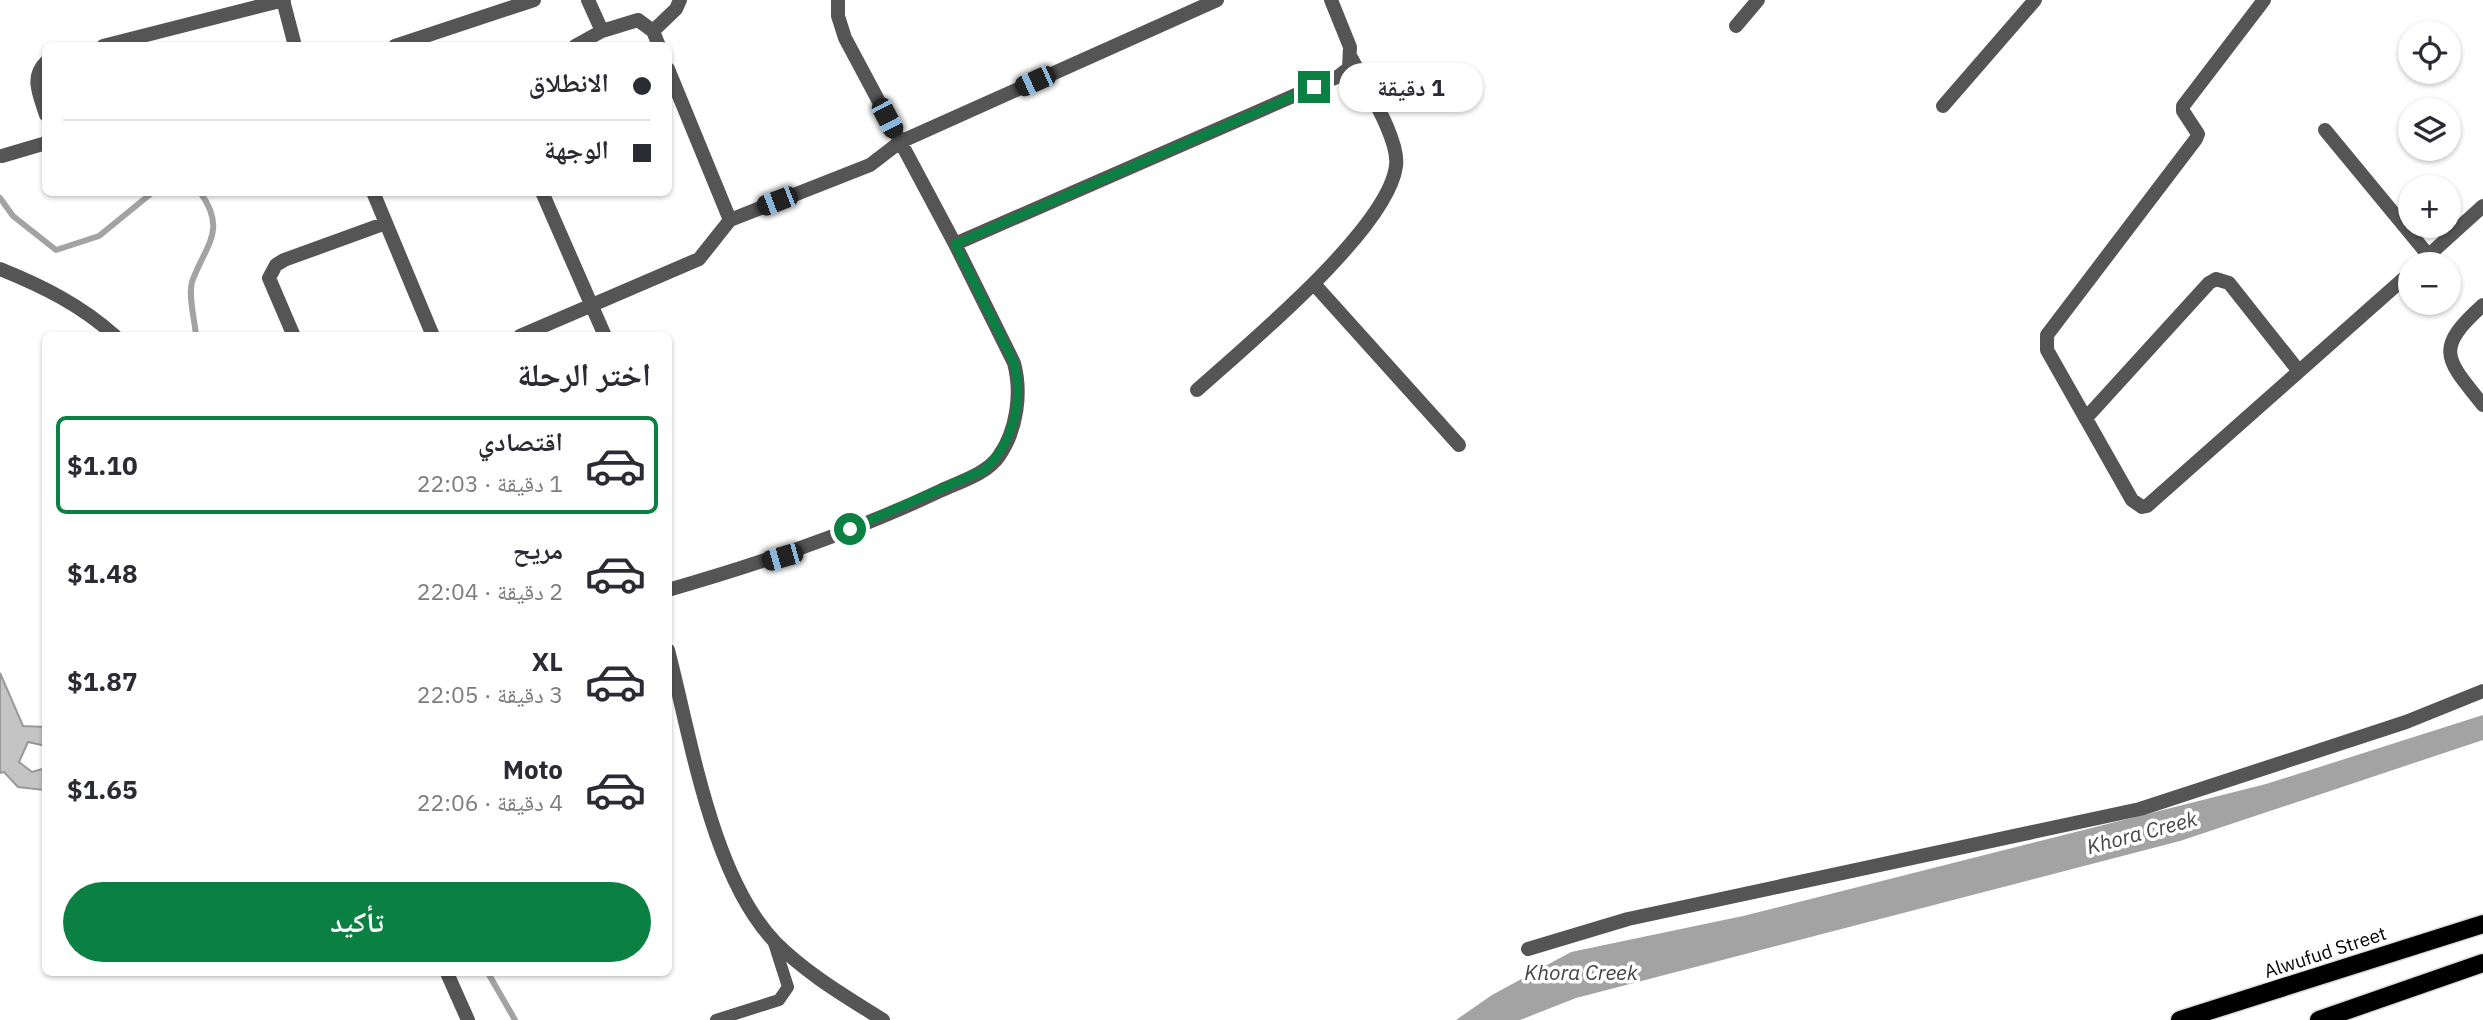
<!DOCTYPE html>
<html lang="ar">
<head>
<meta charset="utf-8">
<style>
	:root { --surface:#fff; --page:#f2f2f3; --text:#2b2b33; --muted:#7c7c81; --line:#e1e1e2; --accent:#0b8043 }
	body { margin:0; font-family:"IBM Plex Sans","Noto Naskh Arabic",sans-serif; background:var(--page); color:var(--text); direction:rtl; height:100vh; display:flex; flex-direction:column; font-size:26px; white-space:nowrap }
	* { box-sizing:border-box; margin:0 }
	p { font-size:23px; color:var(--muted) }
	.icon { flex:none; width:38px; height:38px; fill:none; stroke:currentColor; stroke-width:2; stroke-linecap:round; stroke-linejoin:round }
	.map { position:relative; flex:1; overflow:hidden; direction:ltr }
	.drawer { position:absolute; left:42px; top:332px; width:630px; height:644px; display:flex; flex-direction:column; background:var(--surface); border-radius:10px; box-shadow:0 2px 5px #0004; direction:rtl }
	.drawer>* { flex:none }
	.hud { position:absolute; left:42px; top:42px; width:630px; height:154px; border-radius:10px; box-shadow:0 2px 5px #0004; direction:rtl; display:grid; align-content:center; height:154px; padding:0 21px; background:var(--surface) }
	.buttons { position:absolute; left:2398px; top:21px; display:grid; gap:14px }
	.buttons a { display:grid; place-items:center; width:63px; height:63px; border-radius:50%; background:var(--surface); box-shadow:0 2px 5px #0004; font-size:35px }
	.end { position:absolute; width:32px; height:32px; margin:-16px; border:9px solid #0b8043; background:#fff; box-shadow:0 0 0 4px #fff }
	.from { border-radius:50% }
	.bubble { position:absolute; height:49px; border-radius:24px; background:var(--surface); box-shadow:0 2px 5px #0004; font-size:23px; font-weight:700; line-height:49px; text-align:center; direction:rtl }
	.car { position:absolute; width:21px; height:42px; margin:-21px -10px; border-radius:9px; box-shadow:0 0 5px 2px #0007; background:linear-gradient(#222 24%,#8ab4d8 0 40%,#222 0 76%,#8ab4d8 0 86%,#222 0) }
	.hud b { display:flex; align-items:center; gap:24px; height:66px; font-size:26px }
	.hud b+b { border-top:2px solid var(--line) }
	.hud i { width:18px; height:18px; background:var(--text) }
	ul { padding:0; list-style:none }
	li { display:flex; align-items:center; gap:21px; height:98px; margin:0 14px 10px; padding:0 7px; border:4px solid transparent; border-radius:10px }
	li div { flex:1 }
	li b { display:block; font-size:26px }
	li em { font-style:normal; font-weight:700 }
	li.on { border-color:var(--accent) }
	li>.icon { width:63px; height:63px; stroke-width:1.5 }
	h2 { padding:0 21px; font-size:32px; line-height:84px }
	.primary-button { display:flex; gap:14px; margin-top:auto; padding:14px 21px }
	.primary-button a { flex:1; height:80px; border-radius:42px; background:var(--accent); color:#fff; font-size:28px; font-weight:700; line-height:80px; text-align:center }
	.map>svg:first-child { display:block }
</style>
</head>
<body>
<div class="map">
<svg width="2483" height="1020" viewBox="0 0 2483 1020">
	<rect width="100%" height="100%" fill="#fff"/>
	<path fill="#a3a3a3" d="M2483,715V740L2180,841L1576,998L1520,1020H1456L1492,995L1571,952L1743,916L2266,784Z"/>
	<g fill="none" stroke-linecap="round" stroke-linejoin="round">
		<path stroke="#a3a3a3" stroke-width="6" d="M0,198L13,216L56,250L99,236L153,192
			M196,336C195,321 188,296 192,282C205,245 228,231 200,192
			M488,973L515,1020"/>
	</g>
	<path fill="#c4c4c4" stroke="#999" stroke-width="2" d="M0,673L23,726L46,727V746L28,742L19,762L32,772L46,768L43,790L18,787L4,772L0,773Z"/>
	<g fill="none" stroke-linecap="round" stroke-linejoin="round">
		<g stroke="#dbdbdb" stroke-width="21">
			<path id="primary" d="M2180,1020L2483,924
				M2319,1020L2483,963"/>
		</g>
		<path stroke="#555" stroke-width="12" d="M716,1020L779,1000L788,987L773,940"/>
		<path stroke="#555" stroke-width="14" d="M283,0L295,46
			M588,0L602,31
			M2264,0L2183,106V111L2198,134L2196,139L2047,335V350L2132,500L2142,507L2147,506L2410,273
			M1736,26L1758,0
			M653,31L676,9L680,0
			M103,46L284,0
			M395,46L534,0
			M575,46L602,31L638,20L653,31L659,46
			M46,62C30,77 40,96 46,115
			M668,69L730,220
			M1943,106L2035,0
			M2325,130L2429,256
			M2,156L46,143
			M373,192L433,336
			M542,192L605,336
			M955,244L1339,76L1349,68L1350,47L1331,0
			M2419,264L2483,206
			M0,269C42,286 81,305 115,336
			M1314,284L1459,445
			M2483,305C2434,349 2445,358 2483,405
			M293,334L269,278L276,265L284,260L386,223
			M520,336L699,259L730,220L870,165L900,142L1217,0
			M1197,390C1247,345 1388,229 1396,166C1400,139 1364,84 1352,59
			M2086,418L2209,283L2216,279L2229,283L2298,370
			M668,590C763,563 851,533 940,491C959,482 987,474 999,456C1017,430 1022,393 1014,363L955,244L845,38L838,16V0
			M668,650C691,738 712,877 775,942C807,974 845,996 883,1020
			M1528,949L1628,919L2140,809L2406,722L2483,691
			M447,973L468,1020"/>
		<use href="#primary" stroke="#000" stroke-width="18"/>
	</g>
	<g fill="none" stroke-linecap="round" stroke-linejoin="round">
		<path stroke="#0b8043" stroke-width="9" d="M850,529L984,470C1013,443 1024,401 1014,363L955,244L1314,87"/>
	</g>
	<g text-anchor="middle" stroke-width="7" stroke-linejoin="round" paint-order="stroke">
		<g font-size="19" fill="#000" stroke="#fff">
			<text transform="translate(2325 952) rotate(-18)" y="7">Alwufud Street</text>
		</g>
		<g font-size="21" font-style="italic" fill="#444" stroke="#fff">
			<text transform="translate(2142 833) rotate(-15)" y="7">Khora Creek</text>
			<text x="1581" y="980">Khora Creek</text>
		</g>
	</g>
</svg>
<div class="buttons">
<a><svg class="icon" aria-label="locate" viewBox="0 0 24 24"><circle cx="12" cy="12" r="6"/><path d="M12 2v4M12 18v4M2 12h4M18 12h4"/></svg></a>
<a><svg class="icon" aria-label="layers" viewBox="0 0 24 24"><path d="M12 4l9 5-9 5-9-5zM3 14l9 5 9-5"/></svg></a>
<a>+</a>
<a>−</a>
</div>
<i class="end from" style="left:850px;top:529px"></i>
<i class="end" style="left:1314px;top:87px"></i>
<div class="bubble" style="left:1339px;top:63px;width:144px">1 دقيقة</div>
<i class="car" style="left:1035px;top:81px;rotate:246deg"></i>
<i class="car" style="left:887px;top:118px;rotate:152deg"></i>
<i class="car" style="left:777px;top:201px;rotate:249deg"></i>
<i class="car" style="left:782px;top:557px;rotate:254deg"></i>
<div class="hud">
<b><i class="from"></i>الانطلاق</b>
<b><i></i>الوجهة</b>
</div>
<section class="drawer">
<h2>اختر الرحلة</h2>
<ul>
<li class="on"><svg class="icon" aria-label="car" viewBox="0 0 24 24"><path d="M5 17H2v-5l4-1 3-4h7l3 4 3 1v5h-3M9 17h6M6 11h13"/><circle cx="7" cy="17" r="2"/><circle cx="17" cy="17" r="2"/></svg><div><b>اقتصادي</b><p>1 دقيقة · 22:03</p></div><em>$1.10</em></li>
<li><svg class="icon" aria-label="car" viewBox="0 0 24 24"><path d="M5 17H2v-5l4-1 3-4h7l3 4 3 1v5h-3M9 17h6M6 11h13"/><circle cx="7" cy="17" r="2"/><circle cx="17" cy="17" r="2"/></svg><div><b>مريح</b><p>2 دقيقة · 22:04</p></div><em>$1.48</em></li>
<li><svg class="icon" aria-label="car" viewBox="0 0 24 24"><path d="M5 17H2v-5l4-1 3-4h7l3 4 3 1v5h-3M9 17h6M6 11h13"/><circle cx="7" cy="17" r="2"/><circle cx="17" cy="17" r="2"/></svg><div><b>XL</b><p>3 دقيقة · 22:05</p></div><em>$1.87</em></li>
<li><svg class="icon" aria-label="car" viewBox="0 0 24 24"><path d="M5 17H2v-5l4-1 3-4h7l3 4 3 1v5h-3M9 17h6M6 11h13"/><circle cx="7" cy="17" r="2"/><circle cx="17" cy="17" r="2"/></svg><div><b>Moto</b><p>4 دقيقة · 22:06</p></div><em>$1.65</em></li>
</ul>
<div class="primary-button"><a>تأكيد</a></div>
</section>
</div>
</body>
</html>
